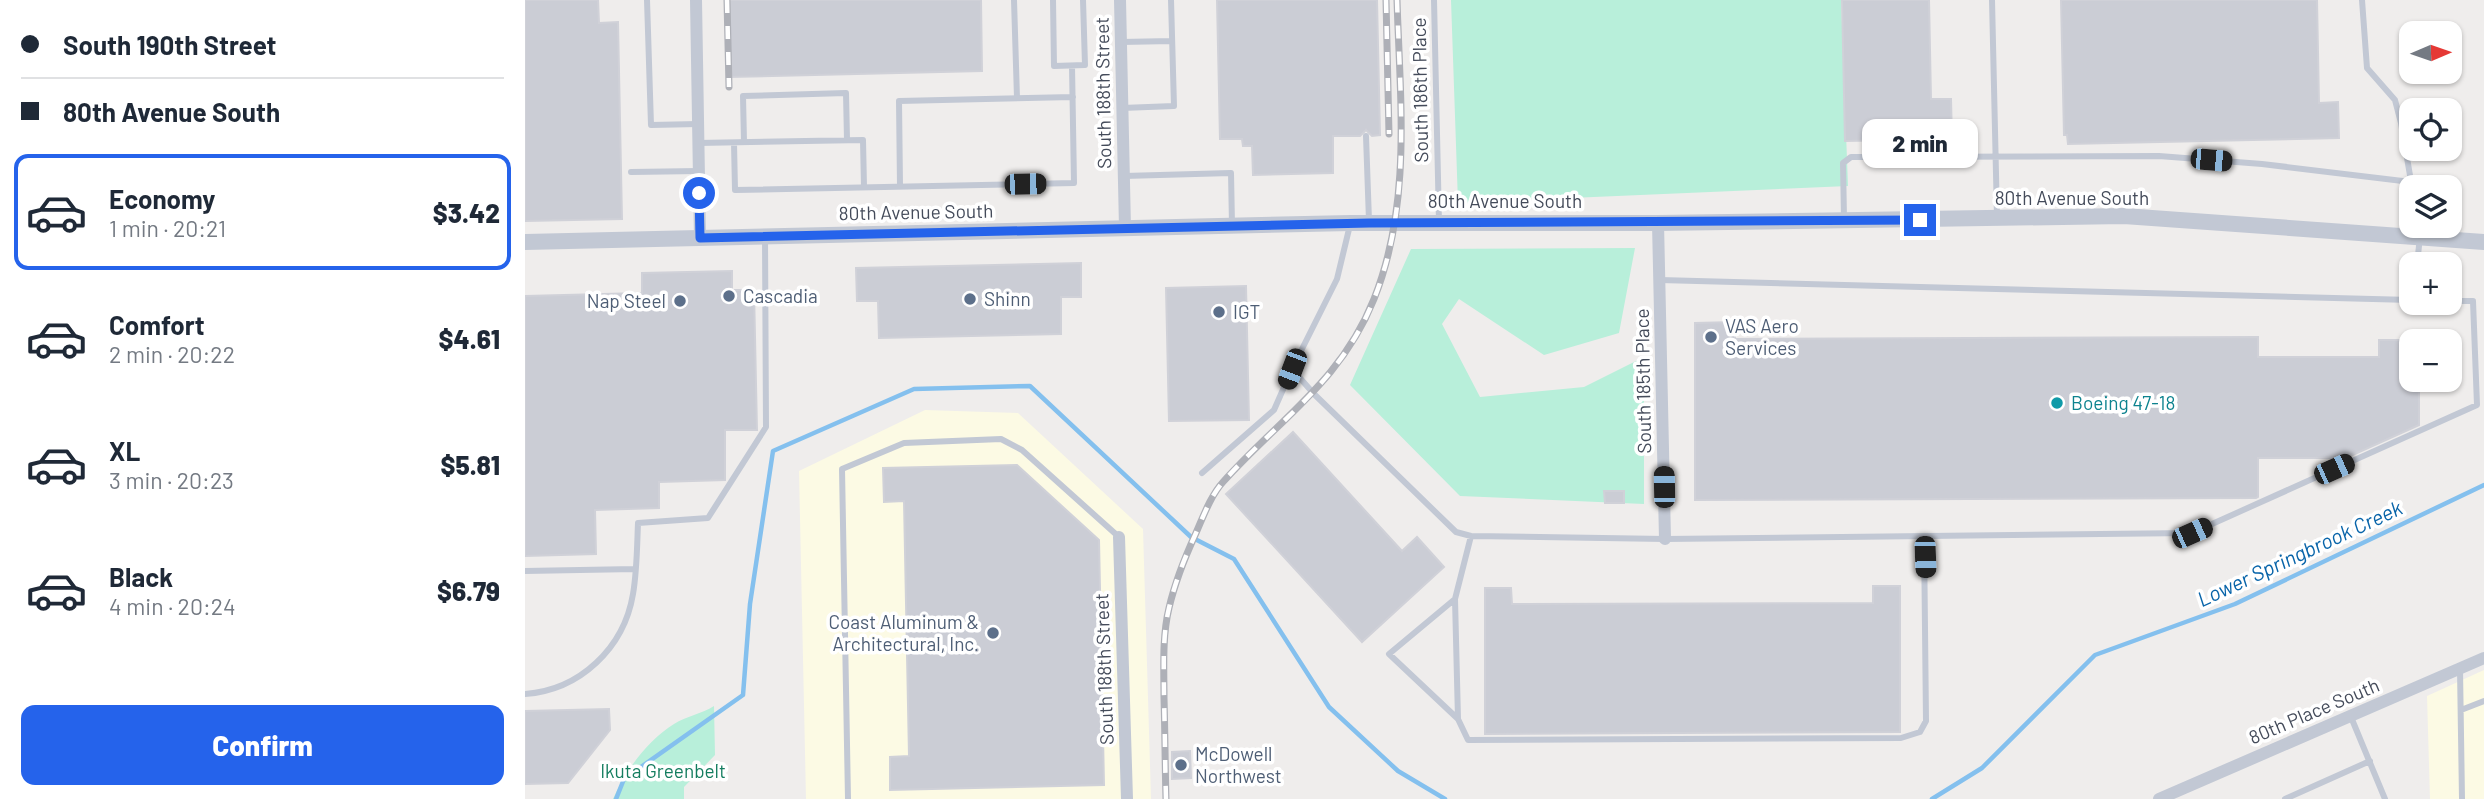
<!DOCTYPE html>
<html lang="en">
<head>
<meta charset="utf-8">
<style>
	:root { --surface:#fff; --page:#f2f2f3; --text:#1f2937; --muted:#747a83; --line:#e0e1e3; --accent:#2563eb }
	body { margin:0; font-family:Barlow,sans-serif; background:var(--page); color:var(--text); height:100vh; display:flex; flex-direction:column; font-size:26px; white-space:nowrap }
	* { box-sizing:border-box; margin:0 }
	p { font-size:23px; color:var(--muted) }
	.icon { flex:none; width:38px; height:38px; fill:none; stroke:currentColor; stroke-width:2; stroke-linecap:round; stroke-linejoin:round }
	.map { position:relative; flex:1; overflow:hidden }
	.side { display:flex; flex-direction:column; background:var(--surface); width:525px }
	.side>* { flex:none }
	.hud { display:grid; align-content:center; height:154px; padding:0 21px; background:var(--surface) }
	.needle { width:46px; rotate:88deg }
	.buttons { position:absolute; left:1874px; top:21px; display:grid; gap:14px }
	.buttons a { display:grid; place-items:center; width:63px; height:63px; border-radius:14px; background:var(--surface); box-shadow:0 2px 5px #0004; font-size:35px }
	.end { position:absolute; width:32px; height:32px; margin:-16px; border:9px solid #2563eb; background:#fff; box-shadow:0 0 0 4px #fff }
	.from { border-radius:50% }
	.bubble { position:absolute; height:49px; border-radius:14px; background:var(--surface); box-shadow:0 2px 5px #0004; font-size:23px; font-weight:800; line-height:49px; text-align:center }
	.car { position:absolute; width:21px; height:42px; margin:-21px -10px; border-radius:9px; box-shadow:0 0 5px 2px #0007; background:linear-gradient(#222 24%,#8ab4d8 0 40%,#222 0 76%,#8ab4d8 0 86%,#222 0) }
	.hud b { display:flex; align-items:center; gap:24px; height:66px; font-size:26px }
	.hud b+b { border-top:2px solid var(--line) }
	.hud i { width:18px; height:18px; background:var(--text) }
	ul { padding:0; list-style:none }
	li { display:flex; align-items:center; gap:21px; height:116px; margin:0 14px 10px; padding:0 7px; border:4px solid transparent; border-radius:14px }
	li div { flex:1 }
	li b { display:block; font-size:26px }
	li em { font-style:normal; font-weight:800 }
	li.active { border-color:var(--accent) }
	li>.icon { width:63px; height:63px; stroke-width:1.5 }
	.primary-button { display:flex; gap:14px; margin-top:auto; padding:14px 21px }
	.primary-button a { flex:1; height:80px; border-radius:14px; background:var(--accent); color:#fff; font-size:28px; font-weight:800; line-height:80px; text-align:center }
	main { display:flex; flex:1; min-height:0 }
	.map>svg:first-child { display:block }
</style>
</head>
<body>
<main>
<section class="side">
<div class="hud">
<b><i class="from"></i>South 190th Street</b>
<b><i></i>80th Avenue South</b>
</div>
<ul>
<li class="active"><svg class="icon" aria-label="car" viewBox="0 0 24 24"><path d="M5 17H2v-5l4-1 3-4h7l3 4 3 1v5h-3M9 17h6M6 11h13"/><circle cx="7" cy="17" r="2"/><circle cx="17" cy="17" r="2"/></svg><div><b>Economy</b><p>1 min · 20:21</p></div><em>$3.42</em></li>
<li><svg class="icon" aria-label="car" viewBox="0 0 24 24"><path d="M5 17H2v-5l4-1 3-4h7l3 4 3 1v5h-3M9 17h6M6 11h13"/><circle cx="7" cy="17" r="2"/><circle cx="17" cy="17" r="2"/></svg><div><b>Comfort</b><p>2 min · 20:22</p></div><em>$4.61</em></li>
<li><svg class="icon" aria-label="car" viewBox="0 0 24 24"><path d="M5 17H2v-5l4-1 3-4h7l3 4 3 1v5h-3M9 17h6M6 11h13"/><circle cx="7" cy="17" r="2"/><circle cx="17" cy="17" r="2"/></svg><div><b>XL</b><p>3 min · 20:23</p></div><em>$5.81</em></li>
<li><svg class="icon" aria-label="car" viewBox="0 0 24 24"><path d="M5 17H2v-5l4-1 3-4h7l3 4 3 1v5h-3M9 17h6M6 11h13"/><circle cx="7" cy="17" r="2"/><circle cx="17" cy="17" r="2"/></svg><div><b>Black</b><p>4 min · 20:24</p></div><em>$6.79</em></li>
</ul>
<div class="primary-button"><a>Confirm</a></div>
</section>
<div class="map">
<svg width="1959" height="799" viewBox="0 0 1959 799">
	<rect width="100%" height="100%" fill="#efedec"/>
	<path fill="#fcfae4" d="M400,410L493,413L618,529L626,799H281L274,471Z
		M1959,670V799H1905L1902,696Z"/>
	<path fill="#b8efda" d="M926,0H1316L1323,186L933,203Z
		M1110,248L1094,333L1019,355L934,299L917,324L955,397L1059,387L1119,357V504L935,496L825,385L886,249Z
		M189,706L190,755L159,787V799H88C100,771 123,740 149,724C161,716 177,714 189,706Z"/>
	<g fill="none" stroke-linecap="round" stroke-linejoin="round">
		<path stroke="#84c0ee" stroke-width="4.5" d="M91,799L99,779L218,695L225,604L248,451L389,389L505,386L666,537L709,559L804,707L873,771L920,799
			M1407,799L1457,768L1570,655L1710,604L1959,485"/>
	</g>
	<path fill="#cbcdd5" stroke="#d0d1d8" stroke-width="2" d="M0,0H73L74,23L93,22L97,219L0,221Z
		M201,0H456L457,71L203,77Z
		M692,0H852L855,135L847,136L841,130L835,136H808V173L728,175L727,146H718L717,139H695Z
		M1317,0H1404L1406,99H1426L1427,139L1320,141Z
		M1536,0H1792L1794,103L1813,102L1814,138L1543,144L1542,135H1539Z
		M556,263V297H536V334L354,338L353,301H332L331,268Z
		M207,271V290H229L232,430H200V480L134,482V508L70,510L71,554L0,556V296L117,293V273Z
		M721,286L724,420L644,421L641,288Z
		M1210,322V339L1733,337V357H1854V340H1886V380H1894V425L1821,458H1733V497L1731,498L1170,500V323Z
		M768,432L877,551L892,537L919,567L837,642L701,494Z
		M492,465L574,540L579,785L365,790V757L384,756L379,501L359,502L358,468Z
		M1079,491H1099V503H1080Z
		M1348,586H1375V732L960,734V588H986L987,604L1348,603Z
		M84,709L85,730L43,783L0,784V711Z
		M665,751L666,778L647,779V752Z"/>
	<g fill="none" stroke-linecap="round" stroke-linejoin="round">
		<path stroke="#c2c8d4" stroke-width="6" d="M122,0L126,125L173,124
			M489,0L492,98
			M528,0L529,66L560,65L558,0
			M909,0L914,222
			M1467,0L1472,217
			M1837,0L1842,68L1870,100L1876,123L1887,187
			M596,42L647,41
			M597,108L649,106L646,0
			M841,136L844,221
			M219,142L218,96L321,93L322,140
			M173,143L338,140L339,187
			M209,143L210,190L549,183L547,66
			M106,172L174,171
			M599,176L706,173L707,225
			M375,186L374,101L548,97
			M1319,219L1318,163L1326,157L1634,156L1737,164L1886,182
			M825,225L812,279L767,369L789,394L931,532L946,536L1140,539L1667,533L1952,405L1948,301H1925
			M1892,264L1895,237L1893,226
			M1135,280L1886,300
			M677,473L749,410L767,369
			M0,571L110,569
			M930,599L933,719L864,654L930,599L946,536
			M1935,669L1937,799
			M0,694C55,690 99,648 108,594C112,571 112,546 113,523L183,518L241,427L240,237
			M1936,710L1959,701
			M1826,717L1860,799
			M933,719L943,740L1376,738L1395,732L1401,721L1399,536
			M323,799L317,469L379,443L476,439L497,450L594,537
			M1760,799L1845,761"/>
		<path stroke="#c2c8d4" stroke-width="12" d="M171,0L175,238
			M595,0L600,228
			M1133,223L1140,539
			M594,537L602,799
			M1634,799L1959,658"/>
		<path stroke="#c2c8d4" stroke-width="16" d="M0,242L826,223H1133L1599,216L1959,242"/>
		<g stroke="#aeb0b7" stroke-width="7">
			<path id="rail" d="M202,0L204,87
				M861,0L864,134
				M641,799C640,765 640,732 639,698C639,669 637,637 644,608C650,582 660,557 671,533C678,517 686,495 698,482C754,419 816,382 849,299C887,204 875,100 872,0"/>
		</g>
		<use href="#rail" stroke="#fff" stroke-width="4.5" stroke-dasharray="13" stroke-linecap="butt"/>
	</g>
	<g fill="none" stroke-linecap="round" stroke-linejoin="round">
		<path stroke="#2563eb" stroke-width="9" d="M174,193L175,238L844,223L1395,220"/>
	</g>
	<g fill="#5c6f8a" stroke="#fff" stroke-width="2.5">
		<circle cx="204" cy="296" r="7"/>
		<circle cx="445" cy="299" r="7"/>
		<circle cx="155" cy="301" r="7"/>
		<circle cx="694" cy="312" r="7"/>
		<circle cx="1186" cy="337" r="7"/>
		<circle cx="468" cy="633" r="7"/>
		<circle cx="656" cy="765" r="7"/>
	</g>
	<circle fill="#0f9aa8" stroke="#fff" stroke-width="2.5" cx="1532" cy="403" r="7"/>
	<g text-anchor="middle" stroke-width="7" stroke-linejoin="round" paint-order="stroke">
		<g font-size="19" fill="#444b5a" stroke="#fff">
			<text transform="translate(895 90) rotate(-91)" y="7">South 186th Place</text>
			<text transform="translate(578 93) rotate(-91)" y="7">South 188th Street</text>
			<text x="1547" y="205">80th Avenue South</text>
			<text x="980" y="208">80th Avenue South</text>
			<text transform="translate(391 212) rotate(-1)" y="7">80th Avenue South</text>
			<text transform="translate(1118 381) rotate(-91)" y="7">South 185th Place</text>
			<text transform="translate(579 669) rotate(-92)" y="7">South 188th Street</text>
			<text transform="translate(1789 711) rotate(-23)" y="7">80th Place South</text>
		</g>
		<g font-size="19" fill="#4e5e75" stroke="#fff" text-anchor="start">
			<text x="218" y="303">Cascadia</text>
			<text x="459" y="306">Shinn</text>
			<text x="141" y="308" text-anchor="end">Nap Steel</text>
			<text x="708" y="319">IGT</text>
			<text x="1200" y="333">VAS Aero<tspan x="1200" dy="22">Services</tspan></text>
			<text x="454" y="629" text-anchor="end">Coast Aluminum &amp;<tspan x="454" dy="22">Architectural, Inc.</tspan></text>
			<text x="670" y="761">McDowell<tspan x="670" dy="22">Northwest</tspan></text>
		</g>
		<g font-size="19" fill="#0d838f" stroke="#fff" text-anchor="start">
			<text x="1546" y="410">Boeing 47-18</text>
		</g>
		<g font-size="19" fill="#147d5f" stroke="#fff">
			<text x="138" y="778">Ikuta Greenbelt</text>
		</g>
		<g font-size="21" font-style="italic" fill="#0864a9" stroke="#fff">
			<text transform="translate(1775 554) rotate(-25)" y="7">Lower Springbrook Creek</text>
		</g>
	</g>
</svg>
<div class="buttons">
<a><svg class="needle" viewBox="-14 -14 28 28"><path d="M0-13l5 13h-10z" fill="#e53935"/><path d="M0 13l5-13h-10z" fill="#747a83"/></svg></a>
<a><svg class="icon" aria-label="locate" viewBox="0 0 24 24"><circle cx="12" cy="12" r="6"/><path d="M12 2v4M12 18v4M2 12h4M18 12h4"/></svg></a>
<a><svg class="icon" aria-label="layers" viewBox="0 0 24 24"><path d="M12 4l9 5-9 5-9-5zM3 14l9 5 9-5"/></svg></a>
<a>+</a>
<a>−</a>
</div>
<i class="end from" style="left:174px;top:193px"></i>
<i class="end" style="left:1395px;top:220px"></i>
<div class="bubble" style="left:1337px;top:119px;width:116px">2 min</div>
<i class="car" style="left:1686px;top:160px;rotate:95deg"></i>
<i class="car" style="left:500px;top:184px;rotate:89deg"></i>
<i class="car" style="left:767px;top:369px;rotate:201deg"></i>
<i class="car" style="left:1809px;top:469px;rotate:66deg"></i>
<i class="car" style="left:1139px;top:487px;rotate:359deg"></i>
<i class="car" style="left:1667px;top:533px;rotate:66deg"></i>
<i class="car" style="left:1400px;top:557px;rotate:178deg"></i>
</div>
</main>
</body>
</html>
